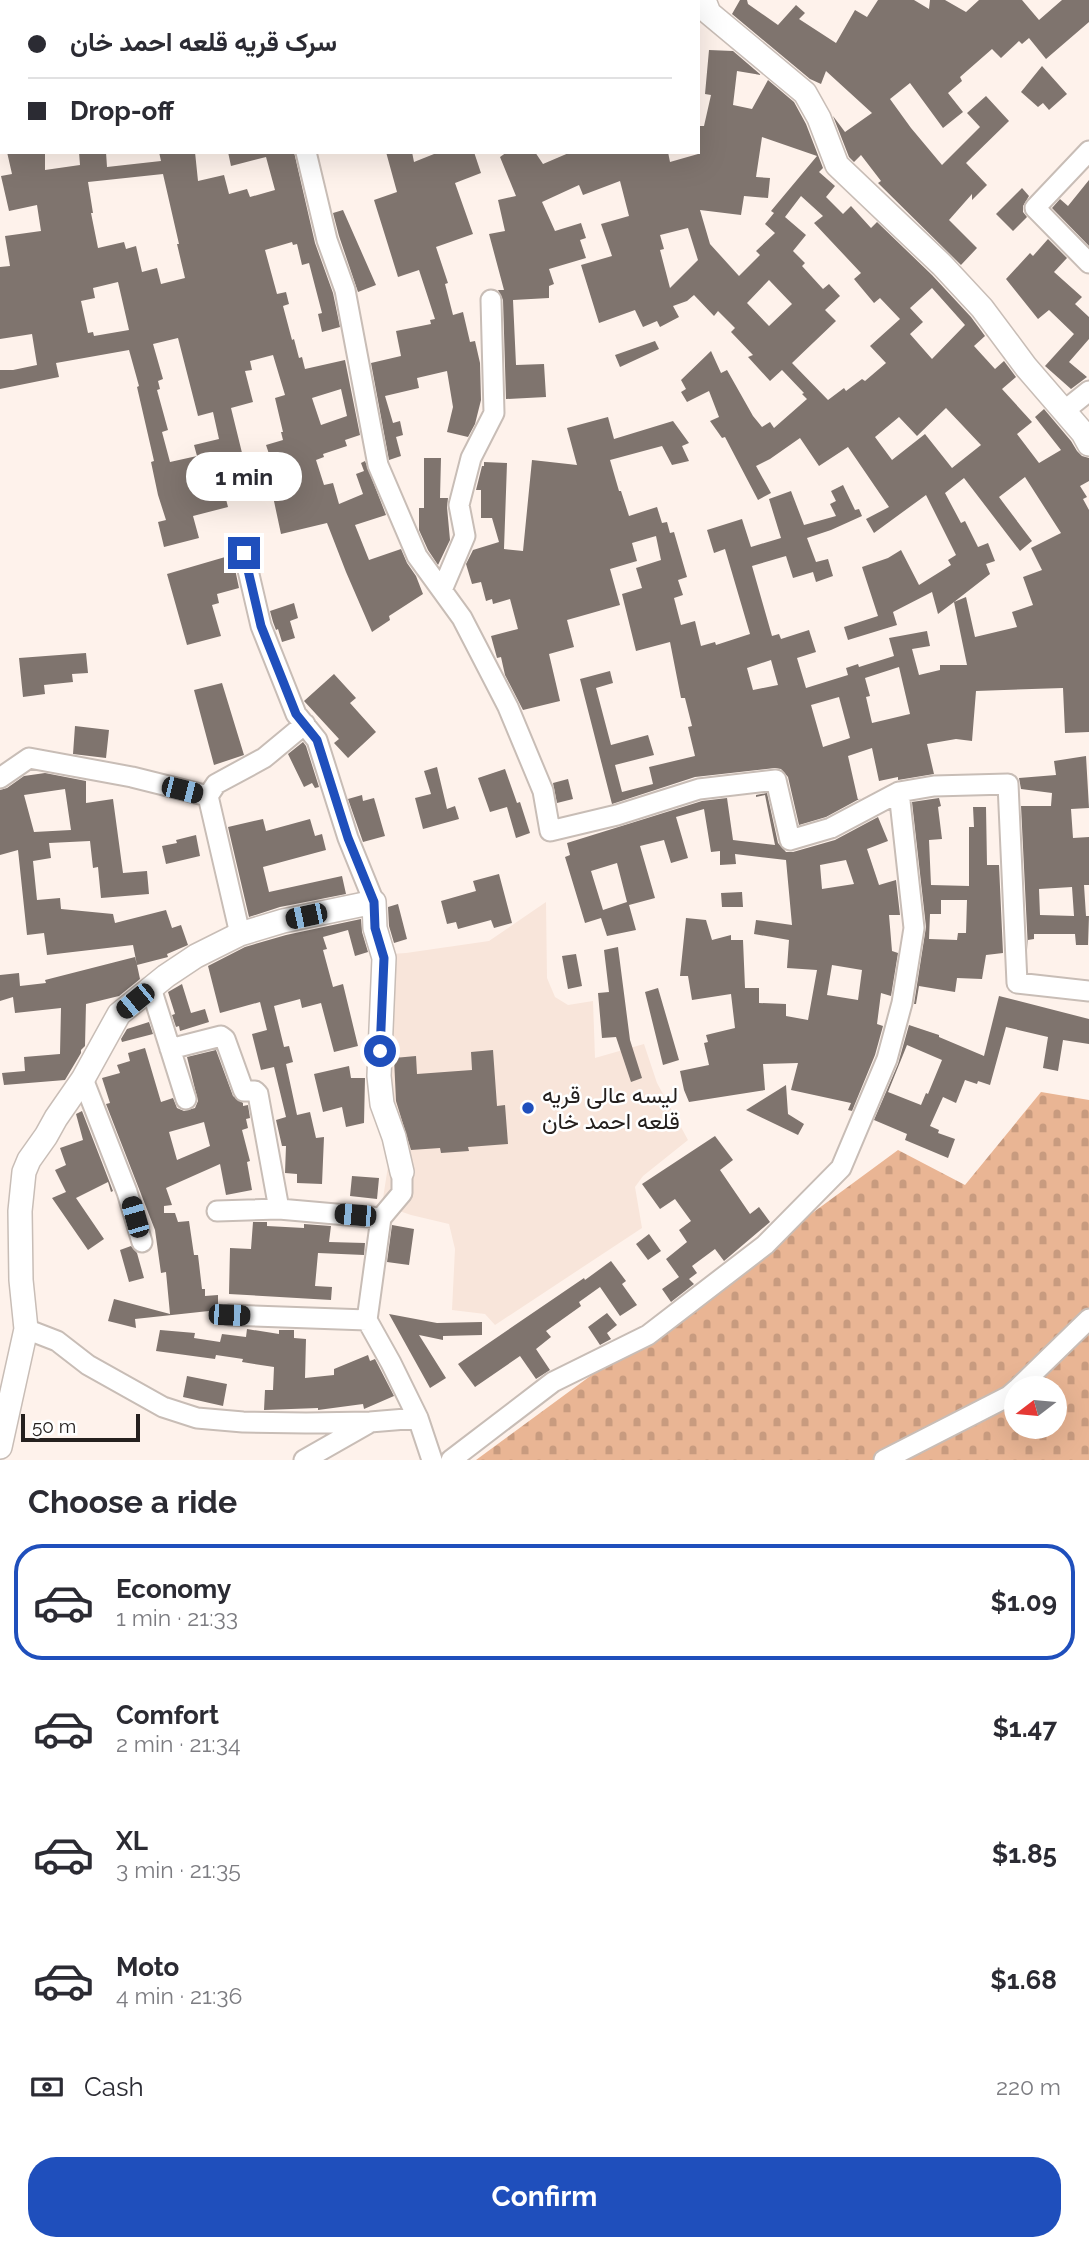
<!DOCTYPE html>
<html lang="en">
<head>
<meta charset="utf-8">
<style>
	:root { --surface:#fff; --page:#f2f2f3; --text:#2b2b33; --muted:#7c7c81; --line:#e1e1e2; --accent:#1f4fbc }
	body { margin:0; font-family:Raleway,Vazirmatn,sans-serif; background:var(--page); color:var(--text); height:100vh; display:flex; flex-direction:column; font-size:26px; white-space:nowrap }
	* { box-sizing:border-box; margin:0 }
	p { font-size:23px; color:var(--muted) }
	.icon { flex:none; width:38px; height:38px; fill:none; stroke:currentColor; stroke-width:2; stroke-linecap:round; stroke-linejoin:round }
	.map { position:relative; height:1460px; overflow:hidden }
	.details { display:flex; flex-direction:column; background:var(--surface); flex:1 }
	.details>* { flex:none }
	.banner { position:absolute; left:0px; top:0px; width:700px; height:154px; box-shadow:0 7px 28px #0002; display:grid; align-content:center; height:154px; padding:0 28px; background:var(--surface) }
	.needle { width:46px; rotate:254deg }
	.controls { position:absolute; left:1004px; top:1376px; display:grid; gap:14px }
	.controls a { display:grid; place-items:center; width:63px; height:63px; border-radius:50%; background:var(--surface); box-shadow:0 7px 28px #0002; font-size:35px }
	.scale { position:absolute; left:21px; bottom:18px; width:119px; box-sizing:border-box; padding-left:7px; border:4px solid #25201e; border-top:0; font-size:19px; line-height:24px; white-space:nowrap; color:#25201e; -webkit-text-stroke:5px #fff; paint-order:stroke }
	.end { position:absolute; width:32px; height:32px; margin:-16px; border:9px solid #1f4fbc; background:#fff; box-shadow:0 0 0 4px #fff }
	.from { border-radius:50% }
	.bubble { position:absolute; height:49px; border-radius:24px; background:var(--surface); box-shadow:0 7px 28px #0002; font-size:23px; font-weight:700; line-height:49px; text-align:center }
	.car { position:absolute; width:21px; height:42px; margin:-21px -10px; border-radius:9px; box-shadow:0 0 5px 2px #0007; background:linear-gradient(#222 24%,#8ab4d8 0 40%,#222 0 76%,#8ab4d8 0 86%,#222 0) }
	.banner b { display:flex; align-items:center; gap:24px; height:66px; font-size:26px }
	.banner b+b { border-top:2px solid var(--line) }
	.banner i { width:18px; height:18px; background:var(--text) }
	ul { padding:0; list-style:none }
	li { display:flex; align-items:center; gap:21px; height:116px; margin:0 14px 10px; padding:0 14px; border:4px solid transparent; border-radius:28px }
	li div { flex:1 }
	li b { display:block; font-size:26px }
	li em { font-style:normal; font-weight:700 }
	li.selected { border-color:var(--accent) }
	li>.icon { width:63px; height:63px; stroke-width:1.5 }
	h2 { padding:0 28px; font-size:32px; line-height:84px }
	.pay { display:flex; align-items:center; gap:18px; height:77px; padding:0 28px; font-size:26px }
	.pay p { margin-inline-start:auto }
	.cta { display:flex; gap:14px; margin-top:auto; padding:14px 28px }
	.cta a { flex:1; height:80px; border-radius:28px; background:var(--accent); color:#fff; font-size:28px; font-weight:700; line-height:80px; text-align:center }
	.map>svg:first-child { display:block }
</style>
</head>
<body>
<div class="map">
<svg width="1089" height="1460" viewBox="0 0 1089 1460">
	<defs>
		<pattern id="cemetery-stones" width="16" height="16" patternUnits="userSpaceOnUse" patternTransform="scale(1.75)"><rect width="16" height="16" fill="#e9b594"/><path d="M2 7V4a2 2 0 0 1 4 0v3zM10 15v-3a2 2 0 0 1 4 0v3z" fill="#c89b7f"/></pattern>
	</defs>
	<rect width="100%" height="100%" fill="#fef2eb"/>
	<path fill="#f8e5da" d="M546,902L547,978L555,997L568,1005L593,1001L595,1058L644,1044L657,1083L688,1140L643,1176L635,1187L642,1228L495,1325L485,1314L452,1310L455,1249L449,1224L411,1215L382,1205L388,1166L382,1133L391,954L406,953L489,941Z"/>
	<path fill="url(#cemetery-stones)" fill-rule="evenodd" d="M1041,1092L1089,1100V1460H476L898,1150L965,1185ZM1017,1388H1055V1426H1017Z"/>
	<path fill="#7f746e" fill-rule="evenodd" d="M740,0H747L748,4L778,25L796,5L805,13L799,19L836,43L855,10L867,17L878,0H914L929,9L930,0H945L966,12L979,0H1022L1039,20L1062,0H1089V22L1046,59L1029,38L1022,44L1019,41L1001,58L992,49L960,77L962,81L948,93L963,112L943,128L910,83L890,99L911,128L942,165L980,127L967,113L986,96L1009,121L966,163L987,185L972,200V194L949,220L977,248L961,265L878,183L881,181L861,155L854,162L849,157L833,116L845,132L872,113L826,71L821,84L810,79L732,14Z
		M709,50L733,51L761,75L737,71L733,105L752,109L768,80L794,102L806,124L823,168L819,172L835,186L826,197L843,214L851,206L871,228L877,222L932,275L971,317L985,336L974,346L995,369L1004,361L1016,377L1002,389L1032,422L1017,434L1039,463L1061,450L1035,417L1044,409L1071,441L1077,451L1082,456L1089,458V481L1080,486L1087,497L1083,499L1089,510V732L1065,733L1063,688L976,691L972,741L956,739L927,744L934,774L898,780V777L879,781L872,748L848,756L858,800L861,798L826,817L799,825L788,777L781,769L775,768L695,777L612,804L580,679L610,671L613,683L596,688L611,745L648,735L654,755L615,765L622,792L653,784L649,767L695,756L688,727L692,726L685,698H681L670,642L636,651L622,594L642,588L636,568L661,560L656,536L632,543L637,561L610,569L620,605L567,620L574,647L549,654L560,701L523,710L505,675L501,657L497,658L491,636L518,629L510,599L493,604L492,599L486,601L481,582L472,584L466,564L473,550L499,542L492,518H481V490H476L482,466H484V462L507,463L504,549L523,551L532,460L577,465L567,428L608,417L614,439L673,421L689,443L682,446L689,461L672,465L662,446L610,460L619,491H621L629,516L657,507L662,523L667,522L670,533L674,532L687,577L678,580L683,595L674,598L681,625L695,621L701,646L715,642L716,645L750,634L725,549L714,553L707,530L742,519L751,547L781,538L769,499L791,491L804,525L836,516L830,504L836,501L831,491L843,485L855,510L859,509L862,516L831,530L807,538L816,562L828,559L833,576L816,582L813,572L793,578L786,556L752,566L772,636L779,634L781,639L809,630L816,652L797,658L806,688L848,675L846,668L858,664L859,667L894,656L889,638L927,631L930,646L912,649L919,675L940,670V665H967L954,602L938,614L932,592L893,612L897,625L848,640L844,627L878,616L862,567L888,558L901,550L919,585L951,565L948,560L956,555L926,495L874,533L866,519L889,507L848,447L819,466L800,438L770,459L756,466L771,493L758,500L725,437L722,438L710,421L719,417L709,391L687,402L681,392L686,389L681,380L711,351L721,373L727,370L753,416L762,427L770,422L774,428L807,399L802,394L804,393L782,370L770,381L748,357L753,355L731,332L735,328L718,311L714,316L694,295L687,301L673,306L679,317L660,327L657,321L643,327L635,310L599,323L581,265L612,256L601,224L629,216L620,181L583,195L579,185L542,202L555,231L581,223L586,238L580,240L586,258L549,269L554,284L549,286V298L513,300L516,365L544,364L546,397L506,399L503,300L498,290H504L489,234L505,231L498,200L516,196L500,157L507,152H535L543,164L571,152H668L670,162L698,154V126H704L711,95L705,94ZM762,137L817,156L771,211L774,213L765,224L775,233L756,251L760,255L739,276L710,244L700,210L741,215L744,196L768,198L770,178L756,177ZM801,196L823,216L814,223L861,273L854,279L874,303L880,298L900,319L870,346L886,363L865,381L862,379L846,391L844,388L828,400L792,363L836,321L825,310L840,296L829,284L823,289L802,266L805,263L793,251L806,235L785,217ZM688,228L698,260L670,288L660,250L664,249L660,235ZM769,280L792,304L769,326L747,303ZM932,288L965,325L932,359L910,334L923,322L910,308ZM946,408L981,445L952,468L925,434L892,460L875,437L899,417L917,436ZM1025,477L1061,533L1031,548L1042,570L1023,577L1033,605L1012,612L1017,627L975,637L966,597L954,602L990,574L986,564L995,561L988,543L978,547L965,521L961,523L945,493L964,478L1020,551L1032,541L999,497ZM771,660L778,685L753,690L747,668ZM899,667L910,714L872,723L866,697L870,696L865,678ZM839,697L850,738L823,747L811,705Z
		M1042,66L1067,94L1049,110L1043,103L1038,107L1021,92Z
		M7,152H45V170L80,165L79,152H106L107,167L161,161L159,152H195L198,181L224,175L229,194L247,189L250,197L275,190L266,157L231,166L228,152H294L315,243L333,293L340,327L322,332L318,314L322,313L309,263L302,265L297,244L293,245L292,242L265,250L277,294L286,292L289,304L283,306L292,340L294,339L299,358L302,357L305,369L345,360L360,435L345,440L347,446L323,454L324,457L316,460L324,485L333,483L339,504L363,494L356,474L364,471L361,463L365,461L386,515L355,525L369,560L401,549L407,563L416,576L423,594L389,616L390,620L372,632L346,572L327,523L281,534L265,459L270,457L266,445L283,440L281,432H283L275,398L285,395L273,355L250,361L252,370L245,371L253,402L231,408L244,461L218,468L228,507L193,516L199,538L164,547L158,522L166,520L158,495L151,462L154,461L137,387L139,386L129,350L56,363L59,377L0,389V370H13L37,365L32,334L0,339V267L10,266L5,236L41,231L37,205L9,211L1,176L12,174ZM163,174L179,244H177L185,278L161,284L157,268L142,272L136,246L126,249L124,242L98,248L91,213H93L88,182ZM118,282L129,330L94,336L93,332L88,333L81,301L95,298L93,288ZM178,338L198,416L213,412L219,439L194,445L197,456L170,462L162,432L168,430L157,390L160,389L158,381L163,379L153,344ZM341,389L347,416L321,425L312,398Z
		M386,152H412L414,162L439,152H474L481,173L455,183L473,234L436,247L448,283L445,284L453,315L463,312L470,342L475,341L480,363L481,400L475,424L468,437L447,432L453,407L447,371L417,378L419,388L385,396L393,423L400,421L403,435L396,437L401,456L389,460L371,363L401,356L396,331L431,324L430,320L435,319L419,270L398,277L374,200L397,192Z
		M1089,180V246L1052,208L1060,199L1068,206Z
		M1022,188L1029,196L1023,206V212L1027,217L1013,231L996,214Z
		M343,210L376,285L358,292L339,236L333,213Z
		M1048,239L1067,258L1054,272L1082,297L1075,304L1089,317V339L1069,362L1087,377L1071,389L1045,366L1074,334L1049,310L1038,319L1006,279L1030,253L1033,256Z
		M655,341L659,349L620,367L615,355Z
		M424,458H441L440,498H448L447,507L450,540L438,565L428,550L419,530V508H424Z
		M232,555L239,588L217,594L219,603L212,605L221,636L187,645L167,574Z
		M294,603L298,618L290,621L295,638L282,642L278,629L276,630L273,622L270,611Z
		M86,653L88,673L72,674L73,682L44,685L45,694L23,697L19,658Z
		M334,674L356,698L350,703L376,732L348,758L334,743L339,739L304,701Z
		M222,683L244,755L214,765L194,690Z
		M75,726L109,730L106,758L73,754Z
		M303,742L306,746L319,787L315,788L312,783L304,787L288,754Z
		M1086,756L1089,808L1071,809L1073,838L1089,837V885H1084L1086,916H1089L1088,945H1076L1075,934H1034V939L1028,940V950L1021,806H1051L1052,793L1021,789L1019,778L1056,775L1054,761ZM1072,887L1074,916L1040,915L1039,889Z
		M437,767L447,809L455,806L459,819L423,829L415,798L431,794L424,771Z
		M505,769L517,803L520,802L530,833L516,838L507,807L490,812L478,778Z
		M45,773L86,781V803L113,799L123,873L147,871L149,894L101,898L98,867L93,868L90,841L49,843L51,858L33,861L37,900L60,898L61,909L113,914L115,923L166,910L172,928L181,925L188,945L167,954L168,957L137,965L140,979L119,996L86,1004L85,1046L81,1050V1053L65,1080L4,1085L2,1073L25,1071L24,1057L60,1054L61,1008L15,1013L13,997L0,1001V975L19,973L20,986L46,983L45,980L135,957L137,965L133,945L47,955L44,933L27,935L18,850L0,855V790L7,788L24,776ZM65,789L71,830L34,832L24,795Z
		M568,779L573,799L557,803L553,783Z
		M767,793L778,843L786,852H793L835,840L878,817L888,841L867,849L879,885L896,880L900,915H889L892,951L898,953L891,996L881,993L877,1024L883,1026L875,1055L852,1111L848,1110L851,1103L791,1090L798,1063L763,1064L765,1090L689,1102L684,1090L680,1071L709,1065L704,1043L708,1042L706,1035L735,1028L731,994L692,1000L688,976H680L686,918L706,920L712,940L731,935V940H743L745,988H759V1003L786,1004V1016L808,1020L817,970L787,968L789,940L754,934L756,920L792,925L786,860L735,854L736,864L720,865V851L711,852L704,809L676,817L688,858L671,863L664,840L640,846L655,898L629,905L636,930L607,936L601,918L585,923L565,857L570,855L567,843L702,801L727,798L733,840L775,845L765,795L756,797V795ZM846,860L854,884L822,889L820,865ZM617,863L627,902L603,910L591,871ZM832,965L862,970L858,1000L827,995Z
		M362,795L363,801L374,798L385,836L363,842L348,799Z
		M939,798L941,806L938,807L942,839L929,840L931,885L969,886V827H974L973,807H986L987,865H999L1003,953L986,955L982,979L957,978L955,992L919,986L916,1004H914L926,927L912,802ZM941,900H967L966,933H958L957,940L929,939L930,914H941Z
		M263,819L266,831L310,819L315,836L322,834L326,850L263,867L269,892L342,876L346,894L280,907L249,917L228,827Z
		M196,835L200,856L166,864L162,846L177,843L176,840Z
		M499,874L512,923L494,928L491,920L458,929L456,922L447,924L441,901L476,891L473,881Z
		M742,892L743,907H722L721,893Z
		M398,904L407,939L394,943L389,926L388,907Z
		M361,919L362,932L368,952L355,956L348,930L323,937L327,949L323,950L333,987L343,984L358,1046L334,1052L321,1003L302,1008L300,999L274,1006L284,1047L289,1046L293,1062L286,1064L297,1115L310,1112L316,1138L324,1137L322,1184L297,1183V1174L285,1173L286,1146H282L276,1120L286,1117L274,1067L261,1070L252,1034L267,1030L260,1002L220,1013L208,966L245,947L286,935Z
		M618,947L630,1040L642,1078L631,1082L616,1037L602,1038L598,993L609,992L604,950Z
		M576,954L582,986L568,989L562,956Z
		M182,984L191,1013L205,1009L209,1022L180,1031L179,1026L176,1027L172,1015L175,1014L168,992Z
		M658,988L679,1060L663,1065L645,992Z
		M999,996L1089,1019V1044L1063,1040L1058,1071L1043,1068L1048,1037L1006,1027L990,1085L978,1081L977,1084L965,1080L956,1103L943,1097L930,1126L939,1130L938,1133L955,1139L948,1158L905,1140L907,1134L874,1120L898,1064L909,1025L939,1035V1037L984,1056ZM907,1045L942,1060L928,1094L926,1093L921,1105L888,1092Z
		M149,1022L153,1034L122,1042L121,1039L127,1029Z
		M145,1048L161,1102L173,1098L177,1108L184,1111L195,1108L198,1101L187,1057L216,1050L233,1096L243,1103V1106L248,1105L250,1118L246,1119L248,1128L242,1130L250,1161L247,1162L252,1190L226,1195L220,1164L166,1188L172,1205L164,1206V1213H175L178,1222L189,1221L194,1255H198L202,1289H205V1296L218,1295V1310L135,1319L136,1328L108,1321L114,1299L170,1314L166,1272L161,1273L155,1230L106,1104L110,1103L102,1078L120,1073L117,1065L130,1061L128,1053ZM204,1122L210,1146L177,1160L169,1132Z
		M493,1050L497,1106L505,1105L508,1144L468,1147L469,1151L441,1153L440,1148L411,1150L396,1101L394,1058L416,1056L417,1074L472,1070L471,1052Z
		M349,1066L351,1078H365L364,1123L346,1127L342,1107L323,1112L314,1074Z
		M786,1085L788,1114L804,1124L798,1135L746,1110Z
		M82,1111L113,1191L111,1192L108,1182L76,1198L104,1239L88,1250L52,1198L66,1192L55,1170L66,1165L60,1148L83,1140L76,1114Z
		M715,1136L733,1160L720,1170L750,1214L759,1207L770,1222L724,1261L715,1249L692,1266L697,1273L689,1279L694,1284L671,1302L662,1289L679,1277L666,1259L687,1242L679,1230L691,1221L675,1199L660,1209L642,1184Z
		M352,1176L379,1178L377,1199L350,1196Z
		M253,1222H267V1226L304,1228V1224L331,1226L329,1242L365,1243L364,1255L318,1253L315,1286L332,1287L331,1300L229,1294L230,1248L251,1249Z
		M392,1225L414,1229L409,1265L387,1262Z
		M649,1234L661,1251L648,1260L636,1244Z
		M131,1246L137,1253L144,1278L129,1282L120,1250Z
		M611,1261L626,1281L622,1284L637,1305L620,1316L600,1287L579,1302L581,1306L546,1331L551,1337L536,1349L550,1370L536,1379L520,1356L475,1387L458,1364L584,1278L585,1280Z
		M607,1313L617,1325L607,1333L611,1339L600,1345L588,1327Z
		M389,1314L437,1323L482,1322V1335L443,1336V1340L419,1335L446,1378L430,1388Z
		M247,1329L279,1334V1330H294V1338L306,1339L305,1378L334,1375V1369L368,1355L370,1361L375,1359L394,1396L364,1409L363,1404L318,1410V1408L264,1410L265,1390H273L274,1367L242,1362L243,1359L216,1355L215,1359L156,1351L160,1330L195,1333L194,1338L220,1342L222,1334L246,1337Z
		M187,1376L227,1384L223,1406L183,1397Z"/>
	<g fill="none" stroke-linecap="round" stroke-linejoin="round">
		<g stroke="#c8bdb6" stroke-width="23">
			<path id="minor" d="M173,0L174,2
				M0,104H2
				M1089,151L1035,208L1089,263
				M306,152L327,240L345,290L378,465L417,556L462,618L508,707L543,791L550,831L617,815L699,789L776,780L790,840L831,828L899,792L934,786L1008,784L1017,983L1089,991
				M1064,411L1089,391
				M244,553L261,626L296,714L317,740L348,838L374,902
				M442,590L465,536L459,505L471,458L494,413L491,300
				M0,778L29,758L132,777L208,796
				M240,934L208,796L216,784L264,758L305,724
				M151,988L186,1099
				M170,1049L221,1036L225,1039L243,1089L244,1091H255L258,1094L279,1209
				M83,1079L127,1192L142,1242
				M402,1172V1193L381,1218L367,1320L391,1363L418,1418L432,1460
				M217,1211L279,1209L381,1218
				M229,1315L367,1320
				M26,1329L57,1341L88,1365L163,1407L197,1418L243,1422L306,1423L370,1422L418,1418
				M1018,1388L1089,1319
				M304,1460L369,1423
				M451,1460L553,1382L648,1335L765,1245L841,1168L887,1059L902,1003L914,928L899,792
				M884,1460L1009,1396L1017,1389"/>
		</g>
		<g stroke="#c8bdb6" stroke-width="26">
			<path id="tertiary" d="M704,0L709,13L805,93L819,118L837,165L942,265L982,308L1026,367L1083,433L1089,444
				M31,2L32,0
				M0,48L2,45
				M0,1447L26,1329L21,1280L20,1211L24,1172L29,1160L46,1136L56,1118L83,1079L119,1014L166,976L196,956L240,934L283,921L374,902L375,928L384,958L379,1076L382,1104L394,1137L402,1172"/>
		</g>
		<use href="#minor" stroke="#fff" stroke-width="19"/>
		<use href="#tertiary" stroke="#fff" stroke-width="23"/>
	</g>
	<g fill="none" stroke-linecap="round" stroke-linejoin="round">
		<path stroke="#1f4fbc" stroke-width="9" d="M244,553L261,626L296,714L317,740L348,838L374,902L375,928L384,958L380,1051"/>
	</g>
	<circle fill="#1f4fbc" stroke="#fff" stroke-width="2.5" cx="528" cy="1108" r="7"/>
	<g text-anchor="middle" stroke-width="5" stroke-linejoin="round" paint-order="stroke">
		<g font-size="23" fill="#25201e" stroke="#fff" text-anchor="start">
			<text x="542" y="1103">لیسه عالی قریه<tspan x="542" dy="26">قلعه احمد خان</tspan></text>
		</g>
	</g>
</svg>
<div class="controls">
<a><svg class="needle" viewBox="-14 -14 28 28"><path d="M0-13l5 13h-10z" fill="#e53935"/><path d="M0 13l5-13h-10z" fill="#7c7c81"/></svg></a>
</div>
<div class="scale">50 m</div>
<i class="end from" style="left:380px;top:1051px"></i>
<i class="end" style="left:244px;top:553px"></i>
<div class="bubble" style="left:186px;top:452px;width:116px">1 min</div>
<i class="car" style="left:182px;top:790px;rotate:104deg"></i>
<i class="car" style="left:306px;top:916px;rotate:258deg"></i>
<i class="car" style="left:135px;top:1001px;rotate:231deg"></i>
<i class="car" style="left:355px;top:1215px;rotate:275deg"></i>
<i class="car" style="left:135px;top:1217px;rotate:344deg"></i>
<i class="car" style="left:229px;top:1315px;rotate:92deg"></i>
<div class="banner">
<b><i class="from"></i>سرک قریه قلعه احمد خان</b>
<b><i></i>Drop-off</b>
</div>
</div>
<section class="details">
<h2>Choose a ride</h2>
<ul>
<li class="selected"><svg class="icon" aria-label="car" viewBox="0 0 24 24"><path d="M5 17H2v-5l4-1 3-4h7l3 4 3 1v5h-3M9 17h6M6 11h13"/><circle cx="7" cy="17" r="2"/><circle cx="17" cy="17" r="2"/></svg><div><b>Economy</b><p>1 min · 21:33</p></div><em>$1.09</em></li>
<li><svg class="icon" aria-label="car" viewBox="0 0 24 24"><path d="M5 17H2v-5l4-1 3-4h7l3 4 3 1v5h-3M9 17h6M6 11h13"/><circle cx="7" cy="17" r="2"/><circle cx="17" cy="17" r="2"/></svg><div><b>Comfort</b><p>2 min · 21:34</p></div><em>$1.47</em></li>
<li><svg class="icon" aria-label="car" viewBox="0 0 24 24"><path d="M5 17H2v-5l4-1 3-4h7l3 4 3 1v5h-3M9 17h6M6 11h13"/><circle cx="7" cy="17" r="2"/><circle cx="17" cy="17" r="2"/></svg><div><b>XL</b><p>3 min · 21:35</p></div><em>$1.85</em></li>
<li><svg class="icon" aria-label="car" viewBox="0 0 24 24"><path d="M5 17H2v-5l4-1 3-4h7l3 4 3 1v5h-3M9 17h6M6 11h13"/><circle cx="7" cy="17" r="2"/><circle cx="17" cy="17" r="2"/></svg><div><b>Moto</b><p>4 min · 21:36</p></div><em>$1.68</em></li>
</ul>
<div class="pay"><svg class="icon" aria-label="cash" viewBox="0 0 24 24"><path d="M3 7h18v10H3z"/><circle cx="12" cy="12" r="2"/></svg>Cash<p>220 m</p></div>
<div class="cta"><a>Confirm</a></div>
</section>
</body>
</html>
